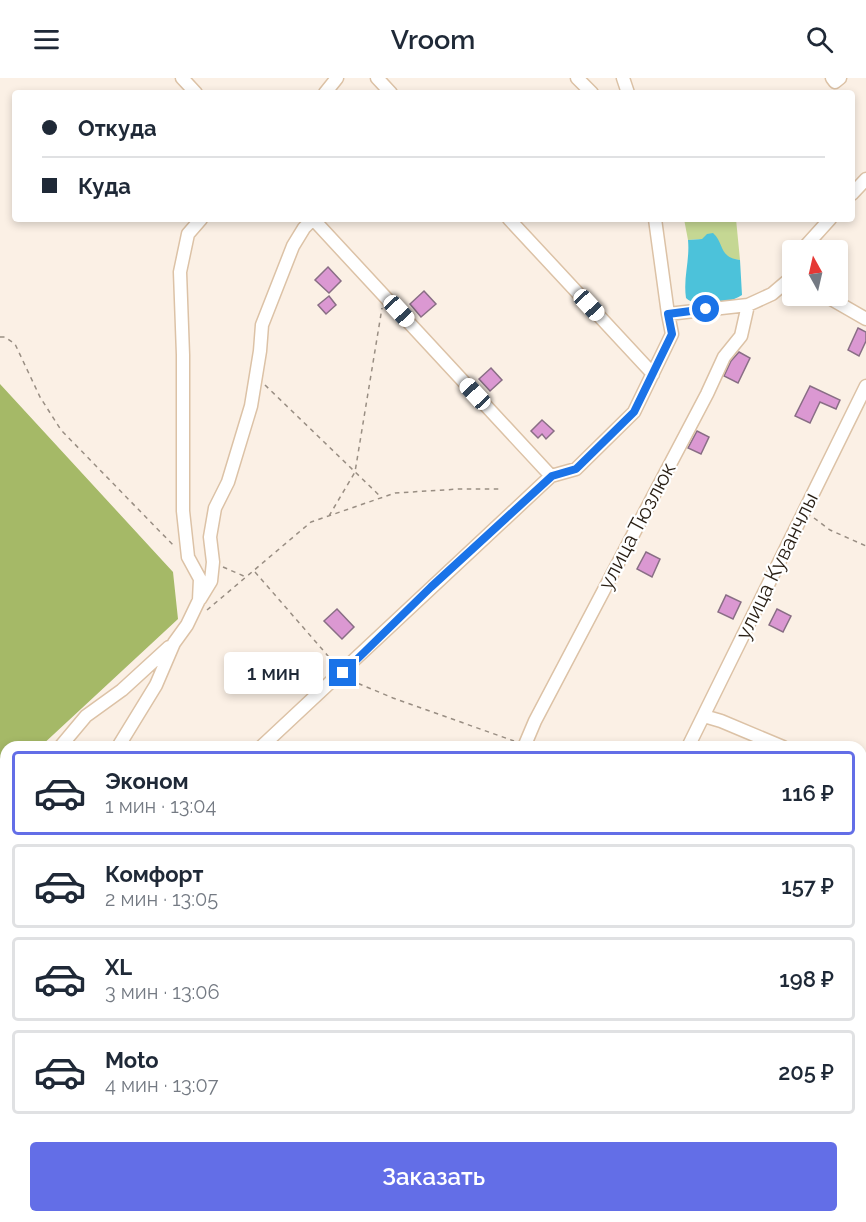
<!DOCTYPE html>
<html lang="ru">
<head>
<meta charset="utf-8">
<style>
	:root { --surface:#fff; --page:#f2f2f3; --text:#1f2937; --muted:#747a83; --line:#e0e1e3; --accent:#636ee7 }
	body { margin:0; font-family:Raleway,sans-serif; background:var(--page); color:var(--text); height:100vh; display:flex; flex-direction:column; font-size:22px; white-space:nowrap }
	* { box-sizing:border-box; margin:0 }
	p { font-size:20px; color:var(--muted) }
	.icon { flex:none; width:33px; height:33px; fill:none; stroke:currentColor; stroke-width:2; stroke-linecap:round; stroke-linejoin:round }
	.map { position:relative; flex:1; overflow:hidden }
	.details { position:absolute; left:0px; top:663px; width:867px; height:482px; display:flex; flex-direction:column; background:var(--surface); border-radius:18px 18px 0 0; box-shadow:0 3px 9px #0003 }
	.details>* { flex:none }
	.banner { position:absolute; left:12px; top:12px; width:843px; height:132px; border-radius:6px; box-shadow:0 3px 9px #0003; display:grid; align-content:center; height:132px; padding:0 30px; background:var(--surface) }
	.needle { width:39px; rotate:352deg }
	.fabs { position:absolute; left:782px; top:162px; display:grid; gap:12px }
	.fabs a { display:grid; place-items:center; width:66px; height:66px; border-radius:6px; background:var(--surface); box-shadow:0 3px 9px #0003; font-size:30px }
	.end { position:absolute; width:27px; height:27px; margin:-14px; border:8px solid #1a73e8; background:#fff; box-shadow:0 0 0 3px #fff }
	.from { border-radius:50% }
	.bubble { position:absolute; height:42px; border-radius:6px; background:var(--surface); box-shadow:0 3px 9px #0003; font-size:20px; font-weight:600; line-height:42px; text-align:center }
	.car { position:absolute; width:18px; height:36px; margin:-18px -9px; border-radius:8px; box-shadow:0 0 4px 2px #0007; background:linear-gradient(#fff 24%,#345 0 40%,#fff 0 76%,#345 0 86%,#fff 0) }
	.banner b { display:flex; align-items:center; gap:21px; height:57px; font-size:22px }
	.banner b+b { border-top:2px solid var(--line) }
	.banner i { width:15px; height:15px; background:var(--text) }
	ul { padding:10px 0 0; list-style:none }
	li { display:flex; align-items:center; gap:18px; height:84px; margin:0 12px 9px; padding:0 18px; border:3px solid var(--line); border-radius:6px }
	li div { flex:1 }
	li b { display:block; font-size:22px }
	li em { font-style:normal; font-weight:600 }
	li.active { border-color:var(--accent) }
	li>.icon { width:54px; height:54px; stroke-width:1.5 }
	.cta { display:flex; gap:12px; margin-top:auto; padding:12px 30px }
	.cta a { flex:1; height:69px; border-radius:6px; background:var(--accent); color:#fff; font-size:24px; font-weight:600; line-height:69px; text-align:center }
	header { display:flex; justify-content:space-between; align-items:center; height:78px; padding:0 30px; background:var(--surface); font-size:27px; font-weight:600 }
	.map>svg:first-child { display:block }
</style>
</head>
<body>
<header><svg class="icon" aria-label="menu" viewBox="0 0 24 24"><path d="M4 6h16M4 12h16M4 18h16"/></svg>Vroom<svg class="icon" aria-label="search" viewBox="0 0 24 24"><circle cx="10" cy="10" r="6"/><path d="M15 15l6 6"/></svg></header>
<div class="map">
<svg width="866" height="1144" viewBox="0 0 866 1144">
	<rect width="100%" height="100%" fill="#fbf0e5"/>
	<path fill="#c5d793" d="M684,141H736L740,182L731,181L702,161L688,162Z"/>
	<path fill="#a5b967" d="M0,306L173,494L178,541L40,669H6V700L0,704Z"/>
	<path fill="#4cc2da" d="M713,155C725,166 718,179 740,182L742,217C728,226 699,232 686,220C683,199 690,183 688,162L702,161L707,156Z"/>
	<path fill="#db98d2" stroke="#896e85" stroke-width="1.5" d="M328,189L341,203L329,215L315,202Z
		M424,213L436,226L421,239L410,226Z
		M329,218L336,227L326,236L318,227Z
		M858,250L866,254V263L859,278L848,272Z
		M739,274L750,280L738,305L724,298L731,283Z
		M491,290L502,302L490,313L479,301Z
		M810,308L840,322L836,331L820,324L810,345L795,338Z
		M542,342L554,353L546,361L542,356L538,360L531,353Z
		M697,353L709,359L701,376L688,370Z
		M646,474L660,481L652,499L637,491Z
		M726,517L741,524L733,541L718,534Z
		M337,531L354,549L342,561L324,543Z
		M777,531L791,538L783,554L769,547Z"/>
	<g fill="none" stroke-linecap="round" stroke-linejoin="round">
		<g stroke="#dcc2a6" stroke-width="15">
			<path id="street" d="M182,0L196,15
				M377,0L391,15
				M577,0L592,15
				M623,0L628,15
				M832,0L835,4L840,0
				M325,15L337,0
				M852,116L866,101
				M313,141L551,398
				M509,141L653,296
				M655,141L668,236L748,227L772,216L792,199
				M802,172L830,141
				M826,218L866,241
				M200,521L211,503L213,484L210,459L215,430L228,404L251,328L260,273L262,247L293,168L304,150L313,141
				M704,638L721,643L783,669
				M60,669L86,638L122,612L169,569
				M118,669L156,607L174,565L187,547L199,522L200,501L188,479L183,433V277L180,194L188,156L201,141
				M261,669L551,398L576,391L634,334L672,256L668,236
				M524,669L535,643L707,316L724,279L741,258L748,227
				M688,669L866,308
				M861,703L866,705
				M0,722L6,717
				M0,808L6,802
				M861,862L866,865
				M0,893L6,890
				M0,917H6
				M861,1016L866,1018
				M0,1120L6,1122
				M64,1138L82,1144
				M627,1138L640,1144
				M21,1144L23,1138
				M164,1144L165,1138
				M370,1144V1138
				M516,1144L517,1138
				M751,1144L753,1138"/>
		</g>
		<path stroke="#998e83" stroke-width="1.5" stroke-dasharray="4.5 4.5" stroke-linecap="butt" d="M0,259H5L15,266L40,319L61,352L175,469
			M265,307L382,420
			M329,438L355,394L382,230
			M814,440L830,452L866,468
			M223,489L246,499
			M255,494L335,586
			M207,532L311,444L395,415L459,411H500
			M350,602L393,620L514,663"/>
		<use href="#street" stroke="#fff" stroke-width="12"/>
	</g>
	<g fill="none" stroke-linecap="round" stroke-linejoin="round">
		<path stroke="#1a73e8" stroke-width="8" d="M343,595L431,509L552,398L576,391L634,334L672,256L668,236L706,231"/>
	</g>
	<g text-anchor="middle" stroke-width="4.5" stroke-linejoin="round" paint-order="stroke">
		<g font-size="21" fill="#281e13" stroke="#fff">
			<text transform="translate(637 448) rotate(-62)" y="7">улица Тюзлюк</text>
			<text transform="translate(777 488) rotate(-64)" y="7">улица Куванчлы</text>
		</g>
	</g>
</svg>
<div class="fabs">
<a><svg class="needle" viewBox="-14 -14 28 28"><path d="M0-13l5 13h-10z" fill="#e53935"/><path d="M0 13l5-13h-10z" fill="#747a83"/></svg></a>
</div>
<i class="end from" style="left:706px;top:231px"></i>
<i class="end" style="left:343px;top:595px"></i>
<div class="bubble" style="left:224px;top:574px;width:99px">1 мин</div>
<i class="car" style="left:589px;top:227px;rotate:137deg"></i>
<i class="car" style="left:399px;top:233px;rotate:137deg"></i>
<i class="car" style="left:475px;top:316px;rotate:317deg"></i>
<div class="banner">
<b><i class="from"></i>Откуда</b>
<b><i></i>Куда</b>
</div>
<section class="details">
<ul>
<li class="active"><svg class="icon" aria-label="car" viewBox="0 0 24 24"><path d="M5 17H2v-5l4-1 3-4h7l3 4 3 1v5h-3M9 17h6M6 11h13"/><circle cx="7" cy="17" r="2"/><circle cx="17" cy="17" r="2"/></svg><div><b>Эконом</b><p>1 мин · 13:04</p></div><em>116 ₽</em></li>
<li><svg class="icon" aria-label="car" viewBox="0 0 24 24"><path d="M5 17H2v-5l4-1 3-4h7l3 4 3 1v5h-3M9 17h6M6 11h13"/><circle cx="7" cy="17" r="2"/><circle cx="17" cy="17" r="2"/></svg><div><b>Комфорт</b><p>2 мин · 13:05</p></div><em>157 ₽</em></li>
<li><svg class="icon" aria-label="car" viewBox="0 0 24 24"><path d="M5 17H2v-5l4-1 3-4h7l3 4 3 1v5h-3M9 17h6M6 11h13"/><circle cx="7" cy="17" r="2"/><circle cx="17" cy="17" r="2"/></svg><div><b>XL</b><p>3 мин · 13:06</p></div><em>198 ₽</em></li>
<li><svg class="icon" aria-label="car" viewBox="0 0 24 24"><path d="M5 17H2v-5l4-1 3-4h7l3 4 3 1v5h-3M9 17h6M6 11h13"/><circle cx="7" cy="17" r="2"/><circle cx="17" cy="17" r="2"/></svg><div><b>Moto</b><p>4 мин · 13:07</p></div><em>205 ₽</em></li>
</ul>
<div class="cta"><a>Заказать</a></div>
</section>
</div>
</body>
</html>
